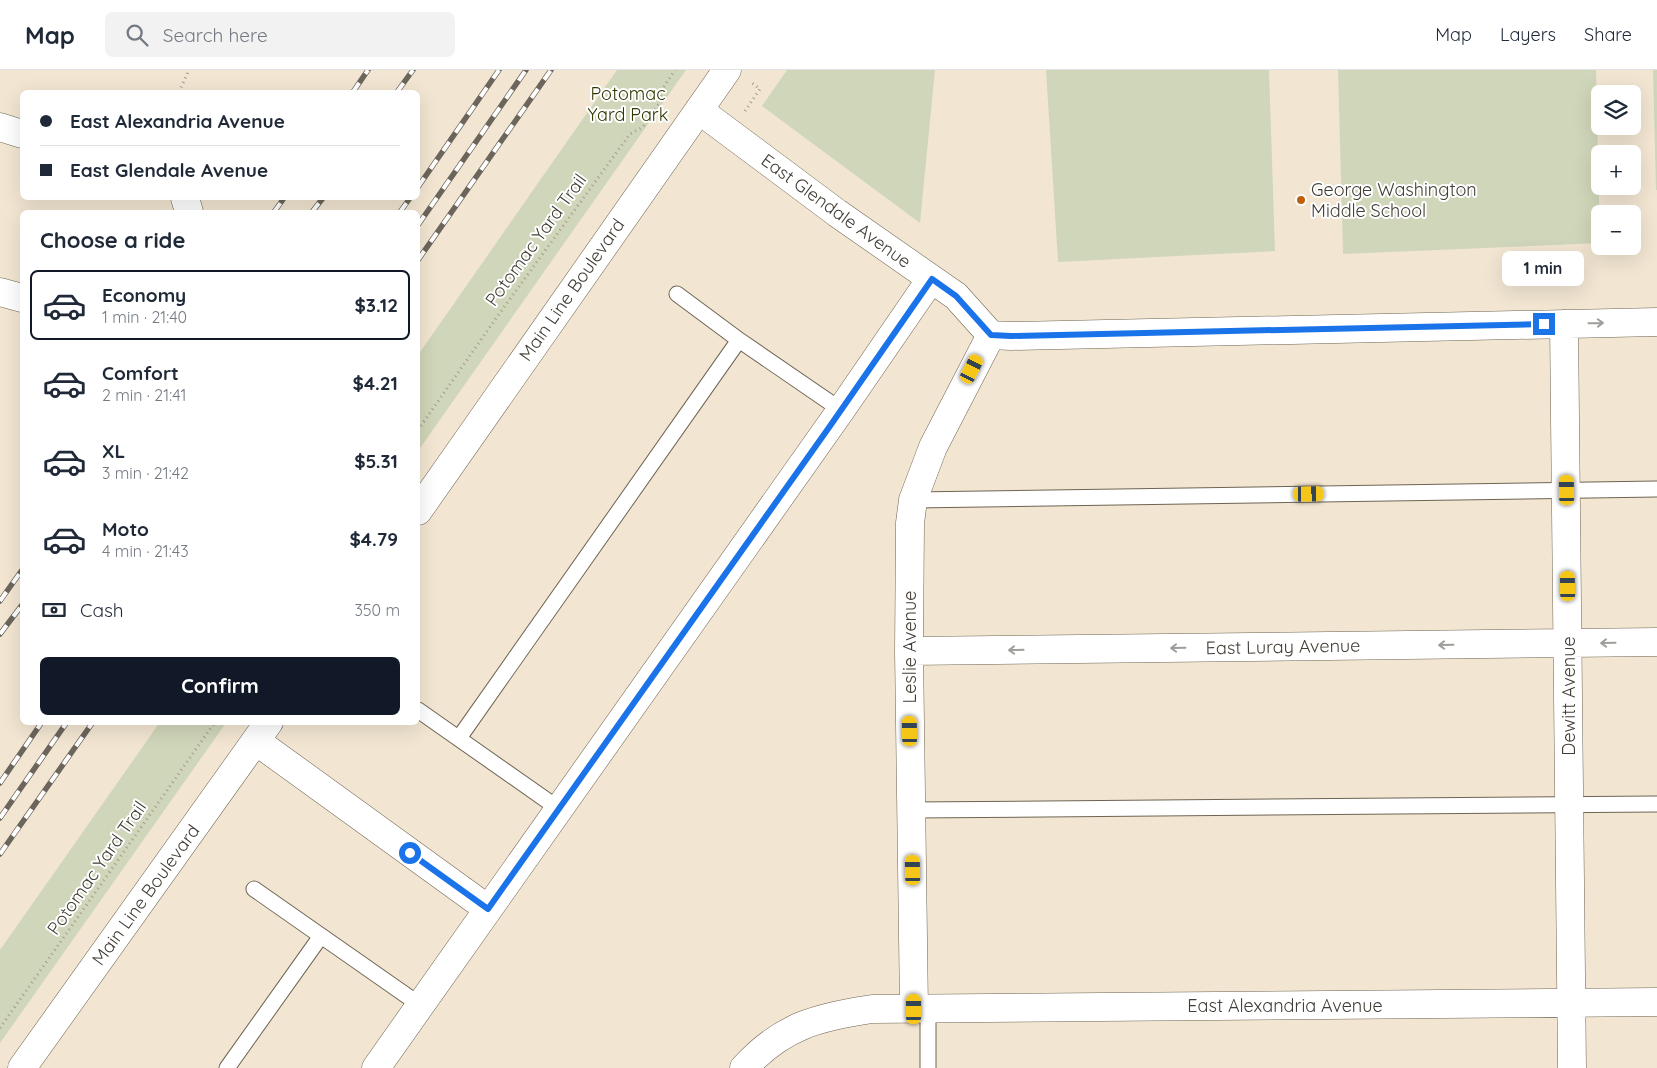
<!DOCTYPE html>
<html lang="en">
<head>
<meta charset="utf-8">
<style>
	:root { --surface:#fff; --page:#f2f2f3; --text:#1f2937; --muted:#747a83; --line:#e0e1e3; --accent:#111827 }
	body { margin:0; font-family:Quicksand,sans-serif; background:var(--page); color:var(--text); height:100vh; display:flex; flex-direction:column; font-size:19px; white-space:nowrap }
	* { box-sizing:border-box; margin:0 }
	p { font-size:16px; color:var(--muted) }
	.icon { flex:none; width:28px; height:28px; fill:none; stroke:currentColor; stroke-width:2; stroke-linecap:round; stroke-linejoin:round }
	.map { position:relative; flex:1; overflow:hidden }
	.details { position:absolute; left:20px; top:140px; width:400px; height:515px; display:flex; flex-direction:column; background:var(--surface); border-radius:8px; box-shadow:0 5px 20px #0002 }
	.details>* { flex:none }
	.top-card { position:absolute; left:20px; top:20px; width:400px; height:110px; border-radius:8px; box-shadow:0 5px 20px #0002; display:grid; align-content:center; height:110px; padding:0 20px; background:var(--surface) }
	.fabs { position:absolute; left:1591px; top:15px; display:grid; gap:10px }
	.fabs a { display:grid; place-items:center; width:50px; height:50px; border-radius:8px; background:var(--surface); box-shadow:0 5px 20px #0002; font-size:25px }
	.end { position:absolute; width:22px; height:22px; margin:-11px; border:6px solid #1a73e8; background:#fff; box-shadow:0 0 0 2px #fff }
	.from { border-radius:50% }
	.bubble { position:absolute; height:35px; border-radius:8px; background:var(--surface); box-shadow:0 5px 20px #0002; font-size:16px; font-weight:800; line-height:35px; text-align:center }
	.car { position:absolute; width:15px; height:30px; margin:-15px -8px; border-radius:6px; box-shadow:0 0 4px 1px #0007; background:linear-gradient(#f5c518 24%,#345 0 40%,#f5c518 0 76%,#345 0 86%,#f5c518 0) }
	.top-card b { display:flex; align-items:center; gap:18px; height:48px; font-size:19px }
	.top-card b+b { border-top:1px solid var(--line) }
	.top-card i { width:12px; height:12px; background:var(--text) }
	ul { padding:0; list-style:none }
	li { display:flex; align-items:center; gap:15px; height:70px; margin:0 10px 8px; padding:0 10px; border:2px solid transparent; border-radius:8px }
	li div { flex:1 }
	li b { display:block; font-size:19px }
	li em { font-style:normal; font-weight:800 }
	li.active { border-color:var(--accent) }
	li>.icon { width:45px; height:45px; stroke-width:1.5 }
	h2 { padding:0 20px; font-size:22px; line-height:60px }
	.pay { display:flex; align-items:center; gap:12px; height:55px; padding:0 20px; font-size:19px }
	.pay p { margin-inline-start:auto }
	.primary-button { display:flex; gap:10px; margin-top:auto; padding:10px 20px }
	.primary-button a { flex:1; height:58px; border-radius:8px; background:var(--accent); color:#fff; font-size:20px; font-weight:800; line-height:58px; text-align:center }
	header { display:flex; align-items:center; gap:30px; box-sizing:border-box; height:70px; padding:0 25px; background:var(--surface); border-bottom:1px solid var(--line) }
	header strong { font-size:24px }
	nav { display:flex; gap:28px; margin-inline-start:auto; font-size:18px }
	.search { width:350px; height:45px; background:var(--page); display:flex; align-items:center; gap:12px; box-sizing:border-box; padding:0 18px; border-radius:8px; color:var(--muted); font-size:19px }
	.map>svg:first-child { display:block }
</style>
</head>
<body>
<header>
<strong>Map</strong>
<div class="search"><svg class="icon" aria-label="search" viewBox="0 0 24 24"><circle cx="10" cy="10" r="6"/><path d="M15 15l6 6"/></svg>Search here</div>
<nav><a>Map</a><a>Layers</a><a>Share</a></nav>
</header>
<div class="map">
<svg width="1657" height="998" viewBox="0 0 1657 998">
	<rect width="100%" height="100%" fill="#f2e6d2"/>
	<path fill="#d0d6b9" d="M617,0H686L418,381V285Z
		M787,0H935L920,153L762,36Z
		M1046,0H1269L1275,181L1058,192Z
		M1338,0H1596L1600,173L1343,184Z
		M1653,0H1657V120H1656Z
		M160,652L226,653L0,973V880Z"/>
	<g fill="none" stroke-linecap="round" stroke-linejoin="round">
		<g stroke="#6e6453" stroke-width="17">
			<path id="lane" d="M677,224L739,270L841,340
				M913,430L1657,419
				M418,640L559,739
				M459,668L739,270
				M912,740L1657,734
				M254,819L420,935
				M928,938V998
				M227,998L321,866"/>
		</g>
		<g stroke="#6e6453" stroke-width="29">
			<path id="street" d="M699,40L837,143L956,226L991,265
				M0,57L22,64
				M185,128L189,142
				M0,222L22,228
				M1564,254L1572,998
				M909,581L1657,572
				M256,671L488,839
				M914,939L909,581L910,453L913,430L933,377L991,265L1011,266L1657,252
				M376,998L841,340L931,209
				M744,998C782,956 818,947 872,939L1657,932"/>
		</g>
		<g stroke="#6e6453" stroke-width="29">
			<path id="secondary" d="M418,441L727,0
				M22,998L269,652"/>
		</g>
		<path stroke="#a49b8d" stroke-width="3" stroke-dasharray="1 4" stroke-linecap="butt" d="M179,22L189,0
			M745,41L760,19L752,13
			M418,360L499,244L630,64L643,57L659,34L661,21L675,0
			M0,958L215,652"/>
		<use href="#lane" stroke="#fff" stroke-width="15"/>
		<use href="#street" stroke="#fff" stroke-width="28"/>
		<use href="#secondary" stroke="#fff" stroke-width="28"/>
		<g stroke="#6c655b" stroke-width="5.5">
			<path id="rail" d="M353,22L368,0
				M397,22L413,0
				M418,117L499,0
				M274,142L284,128
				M312,142L323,128
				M400,142L410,128
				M418,155L526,0
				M418,190L551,0
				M0,531L22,500
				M0,564L22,535
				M0,713L42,652
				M0,748L67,652
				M0,784L93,652"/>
		</g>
		<use href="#rail" stroke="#fff" stroke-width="4" stroke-dasharray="11" stroke-linecap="butt"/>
	</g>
	<defs><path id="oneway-shaft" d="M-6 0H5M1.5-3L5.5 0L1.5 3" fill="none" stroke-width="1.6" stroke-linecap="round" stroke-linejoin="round" transform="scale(1.25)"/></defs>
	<g stroke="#a09e9a">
		<use href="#oneway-shaft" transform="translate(1596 253) rotate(-1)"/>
		<use href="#oneway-shaft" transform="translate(1608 573) rotate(179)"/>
		<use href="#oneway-shaft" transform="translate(1446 575) rotate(179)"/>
		<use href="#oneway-shaft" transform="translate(1178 578) rotate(179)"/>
		<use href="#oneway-shaft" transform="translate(1016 580) rotate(179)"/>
	</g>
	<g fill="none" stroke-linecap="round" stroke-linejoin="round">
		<path stroke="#1a73e8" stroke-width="6" d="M410,783L488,839L830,356L932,209L956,226L991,265L1011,266L1544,254"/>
	</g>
	<circle fill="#be610e" stroke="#fff" stroke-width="2" cx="1301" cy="130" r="5"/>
	<g text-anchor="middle" stroke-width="4" stroke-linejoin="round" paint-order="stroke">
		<g font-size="18" fill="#313701" stroke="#fff">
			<text x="628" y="30">Potomac<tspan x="628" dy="21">Yard Park</tspan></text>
		</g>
		<g font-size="18" fill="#413c35" stroke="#fff" text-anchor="start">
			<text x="1311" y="126">George Washington<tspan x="1311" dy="21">Middle School</tspan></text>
		</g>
		<g font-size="18" fill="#413c35" stroke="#fff">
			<text transform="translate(836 141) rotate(36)" y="6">East Glendale Avenue</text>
			<text transform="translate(536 170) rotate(-54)" y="6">Potomac Yard Trail</text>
			<text transform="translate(572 220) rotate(-55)" y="6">Main Line Boulevard</text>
			<text transform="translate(910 577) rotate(-90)" y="6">Leslie Avenue</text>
			<text transform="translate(1283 577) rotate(-1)" y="6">East Luray Avenue</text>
			<text transform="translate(1569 626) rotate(-90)" y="6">Dewitt Avenue</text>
			<text transform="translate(97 798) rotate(-55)" y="6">Potomac Yard Trail</text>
			<text transform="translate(146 825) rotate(-54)" y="6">Main Line Boulevard</text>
			<text x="1285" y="942">East Alexandria Avenue</text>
		</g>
	</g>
</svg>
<div class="fabs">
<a><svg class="icon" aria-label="layers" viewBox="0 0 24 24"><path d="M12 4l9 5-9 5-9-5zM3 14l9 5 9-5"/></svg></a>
<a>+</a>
<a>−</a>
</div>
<i class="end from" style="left:410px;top:783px"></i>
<i class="end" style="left:1544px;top:254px"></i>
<div class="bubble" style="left:1502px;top:181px;width:82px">1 min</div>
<i class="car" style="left:972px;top:299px;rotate:27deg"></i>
<i class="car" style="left:1567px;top:420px;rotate:359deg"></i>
<i class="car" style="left:1309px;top:424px;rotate:89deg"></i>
<i class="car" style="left:1568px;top:516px;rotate:359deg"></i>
<i class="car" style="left:910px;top:661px;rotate:359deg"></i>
<i class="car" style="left:913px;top:800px;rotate:359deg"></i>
<i class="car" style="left:914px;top:939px;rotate:0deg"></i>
<div class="top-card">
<b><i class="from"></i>East Alexandria Avenue</b>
<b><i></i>East Glendale Avenue</b>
</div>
<section class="details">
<h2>Choose a ride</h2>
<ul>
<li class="active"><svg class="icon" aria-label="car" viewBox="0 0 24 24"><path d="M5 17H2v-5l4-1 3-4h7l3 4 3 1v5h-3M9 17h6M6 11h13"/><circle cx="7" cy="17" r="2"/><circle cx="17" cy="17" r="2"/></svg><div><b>Economy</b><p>1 min · 21:40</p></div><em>$3.12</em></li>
<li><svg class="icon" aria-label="car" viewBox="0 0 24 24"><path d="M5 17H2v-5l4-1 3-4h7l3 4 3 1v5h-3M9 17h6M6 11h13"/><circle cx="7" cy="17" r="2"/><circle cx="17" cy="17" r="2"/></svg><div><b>Comfort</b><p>2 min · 21:41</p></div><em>$4.21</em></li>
<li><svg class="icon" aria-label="car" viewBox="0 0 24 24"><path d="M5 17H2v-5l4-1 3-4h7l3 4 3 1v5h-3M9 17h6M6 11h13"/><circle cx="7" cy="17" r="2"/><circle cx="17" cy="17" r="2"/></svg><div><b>XL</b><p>3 min · 21:42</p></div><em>$5.31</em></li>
<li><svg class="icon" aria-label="car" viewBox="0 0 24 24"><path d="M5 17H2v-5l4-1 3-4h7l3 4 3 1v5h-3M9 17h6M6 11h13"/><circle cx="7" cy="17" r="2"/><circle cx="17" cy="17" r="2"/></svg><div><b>Moto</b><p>4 min · 21:43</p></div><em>$4.79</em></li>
</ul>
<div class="pay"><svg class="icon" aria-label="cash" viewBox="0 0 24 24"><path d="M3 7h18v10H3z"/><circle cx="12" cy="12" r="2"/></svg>Cash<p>350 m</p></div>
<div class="primary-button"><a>Confirm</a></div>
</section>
</div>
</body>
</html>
